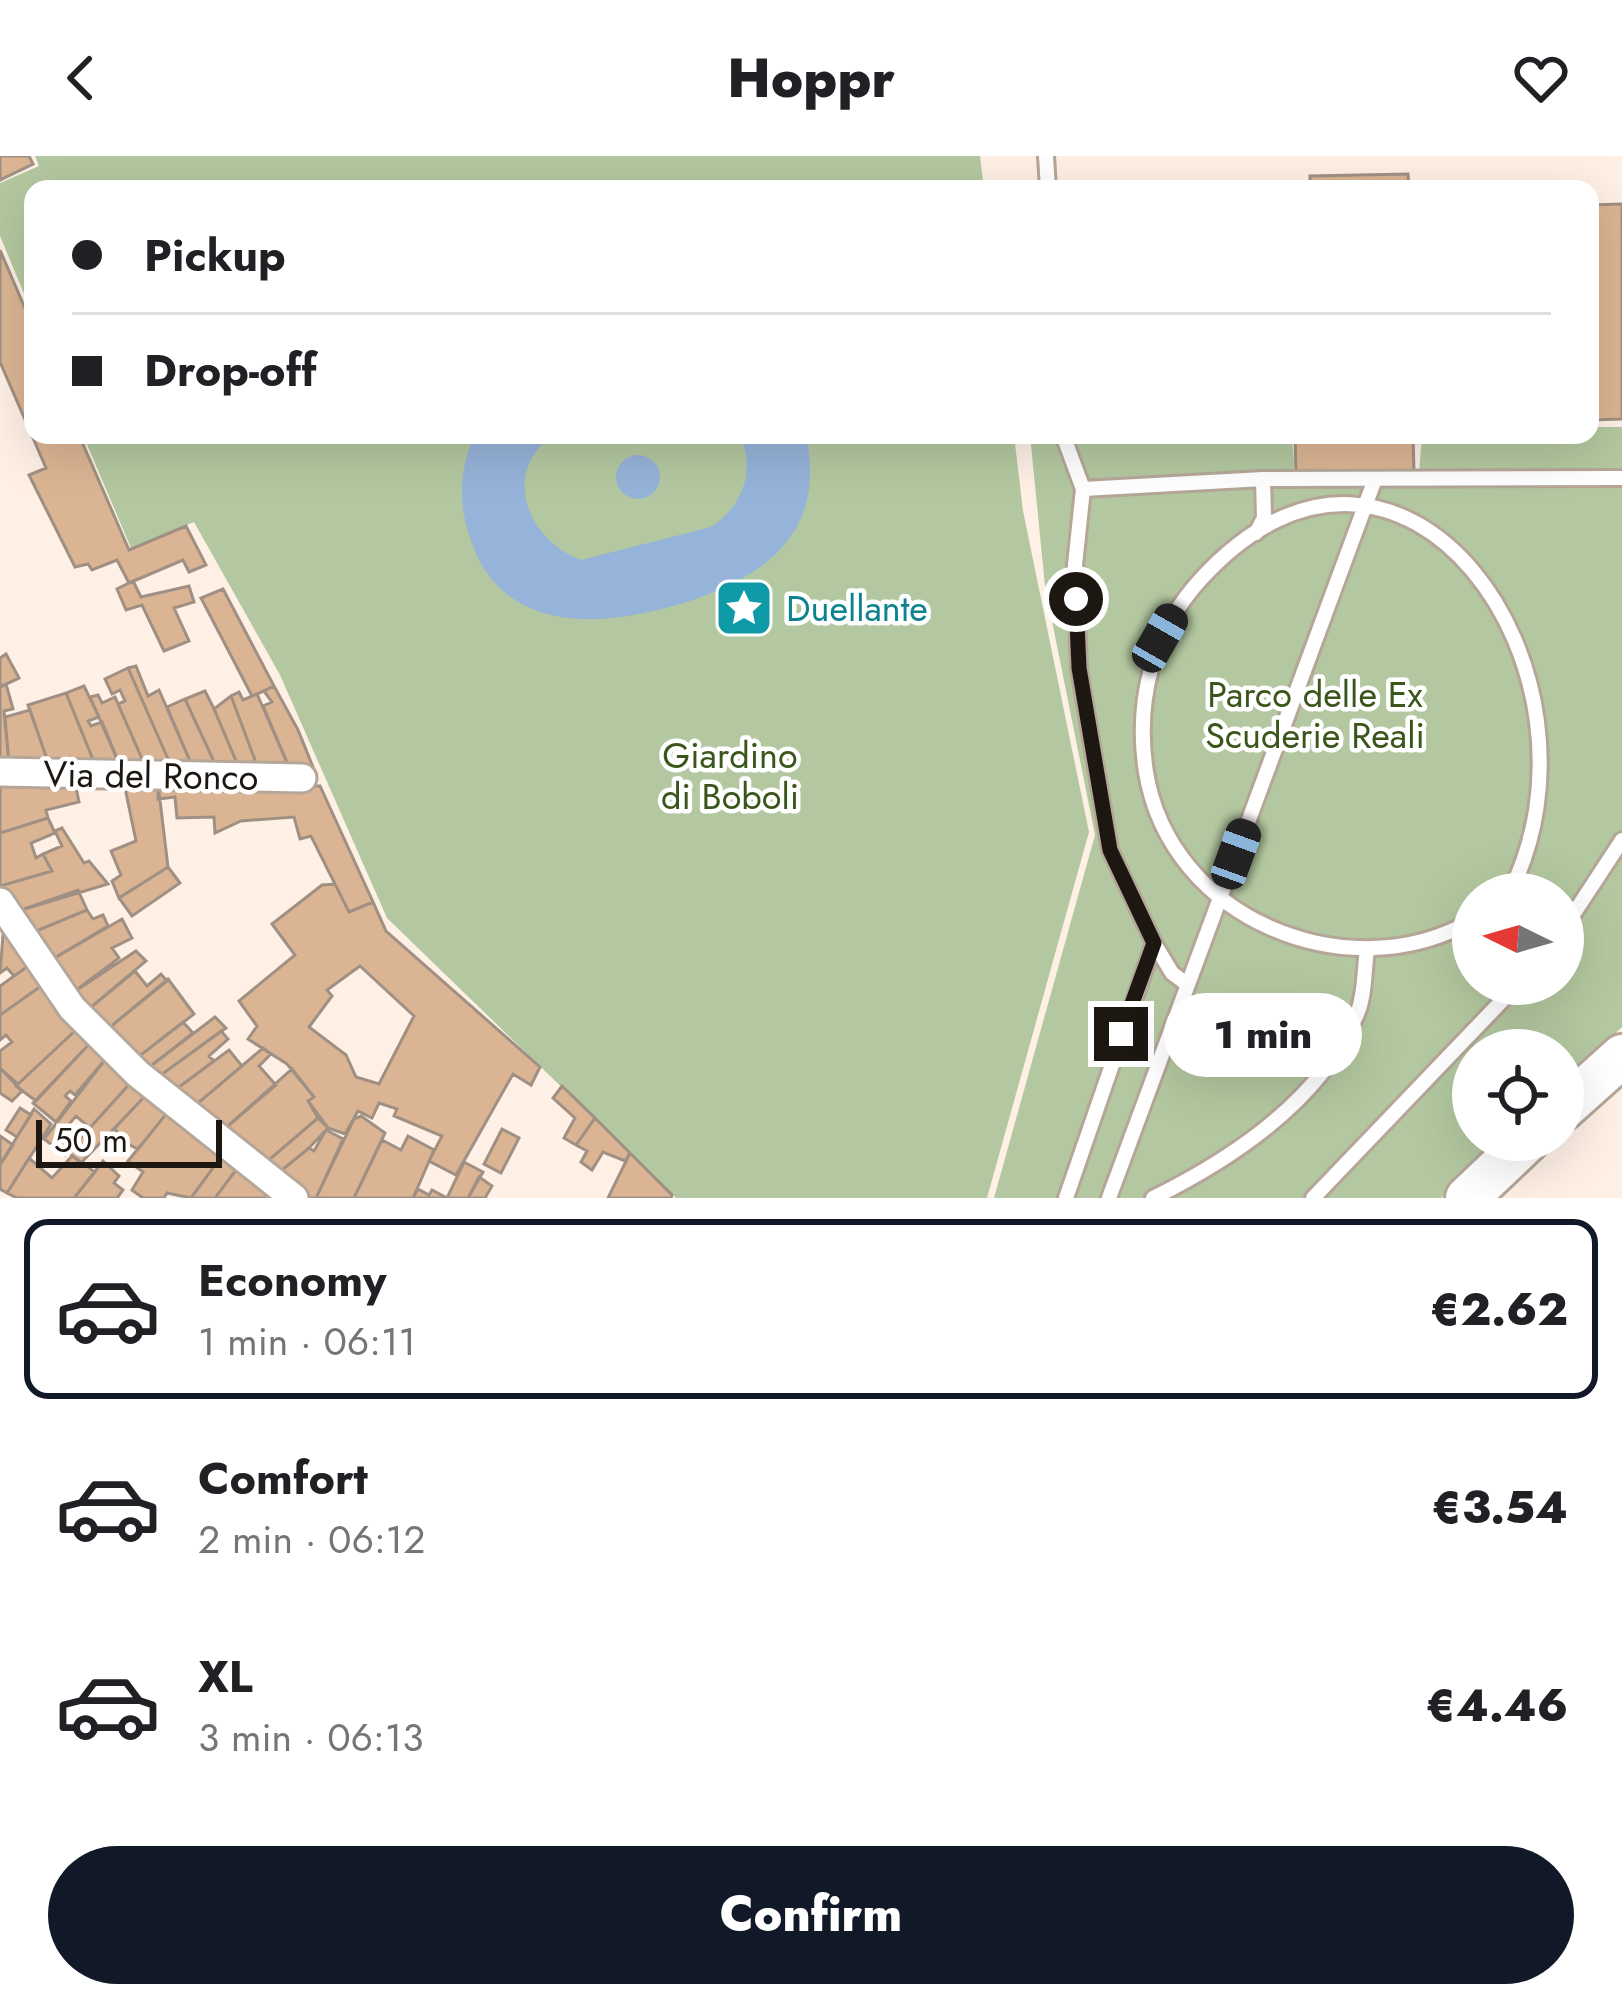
<!DOCTYPE html>
<html lang="en">
<head>
<meta charset="utf-8">
<style>
	:root { --surface:#fff; --page:#f2f2f2; --text:#202124; --muted:#757577; --line:#e0e0e0; --accent:#111827 }
	body { margin:0; font-family:Jost,sans-serif; background:var(--page); color:var(--text); height:100vh; display:flex; flex-direction:column; font-size:45px; white-space:nowrap }
	* { box-sizing:border-box; margin:0 }
	p { font-size:39px; color:var(--muted) }
	.icon { flex:none; width:66px; height:66px; fill:none; stroke:currentColor; stroke-width:2; stroke-linecap:round; stroke-linejoin:round }
	.map { position:relative; height:1042px; overflow:hidden }
	.drawer { display:flex; flex-direction:column; background:var(--surface); flex:1 }
	.drawer>* { flex:none }
	.hud { position:absolute; left:24px; top:24px; width:1575px; height:264px; border-radius:24px; box-shadow:0 12px 48px #0002; display:grid; align-content:center; height:264px; padding:0 48px; background:var(--surface) }
	.needle { width:78px; rotate:275deg }
	.controls { position:absolute; left:1452px; top:717px; display:grid; gap:24px }
	.controls a { display:grid; place-items:center; width:132px; height:132px; border-radius:50%; background:var(--surface); box-shadow:0 12px 48px #0002; font-size:60px }
	.scale { position:absolute; left:36px; bottom:30px; width:186px; box-sizing:border-box; padding-left:12px; border:6px solid #1d1712; border-top:0; font-size:33px; line-height:42px; white-space:nowrap; color:#1d1712; -webkit-text-stroke:9px #fff; paint-order:stroke }
	.end { position:absolute; width:54px; height:54px; margin:-27px; border:15px solid #1d1712; background:#fff; box-shadow:0 0 0 6px #fff }
	.from { border-radius:50% }
	.bubble { position:absolute; height:84px; border-radius:42px; background:var(--surface); box-shadow:0 12px 48px #0002; font-size:39px; font-weight:800; line-height:84px; text-align:center }
	.car { position:absolute; width:36px; height:72px; margin:-36px -18px; border-radius:15px; box-shadow:0 0 9px 3px #0007; background:linear-gradient(#222 24%,#8ab4d8 0 40%,#222 0 76%,#8ab4d8 0 86%,#222 0) }
	.hud b { display:flex; align-items:center; gap:42px; height:114px; font-size:45px }
	.hud b+b { border-top:3px solid var(--line) }
	.hud i { width:30px; height:30px; background:var(--text) }
	ul { padding:21px 0 0; list-style:none }
	li { display:flex; align-items:center; gap:36px; height:180px; margin:0 24px 18px; padding:0 24px; border:6px solid transparent; border-radius:24px }
	li div { flex:1 }
	li b { display:block; font-size:45px }
	li em { font-style:normal; font-weight:800 }
	li.selected { border-color:var(--accent) }
	li>.icon { width:108px; height:108px; stroke-width:1.5 }
	.action { display:flex; gap:24px; margin-top:auto; padding:24px 48px }
	.action a { flex:1; height:138px; border-radius:72px; background:var(--accent); color:#fff; font-size:48px; font-weight:800; line-height:138px; text-align:center }
	header { display:flex; justify-content:space-between; align-items:center; height:156px; padding:0 48px; background:var(--surface); font-size:54px; font-weight:800 }
	.map>svg:first-child { display:block }
</style>
</head>
<body>
<header><svg class="icon" aria-label="back" viewBox="0 0 24 24"><path d="M15 5l-7 7 7 7"/></svg>Hoppr<svg class="icon" aria-label="heart" viewBox="0 0 24 24"><path d="M12 20l-8-8c-3-5 5-10 8-4 3-6 11-1 8 4z"/></svg></header>
<div class="map">
<svg width="1622" height="1042" viewBox="0 0 1622 1042">
	<rect width="100%" height="100%" fill="#fef0e5"/>
	<path fill="#b3c8a0" fill-rule="evenodd" d="M35,0H980L984,33H33V159L0,80V27L39,10Z
		M1590,271H1622V871L1563,926V894H1473V984H1501L1441,1042H994L1095,679L1045,430L1030,279H1292L1295,319L1419,318L1422,279H1590ZM1473,738H1563V828H1473Z
		M83,279H1014L1023,355L1089,676L987,1042H676L387,762L280,519L194,366L131,392Z"/>
	<path fill="#96b3d9" d="M475,279H553C500,318 528,384 581,404L711,371C742,351 757,314 739,279H806C828,382 759,425 673,450C587,474 492,475 466,368C458,337 462,307 475,279Z
		M616 321a22 22 0 1 1 44 0a22 22 0 1 1-44 0Z"/>
	<path fill="#dbb593" stroke="#a09083" stroke-width="3" fill-rule="evenodd" d="M0,0H29L33,8L0,24Z
		M1408,18L1409,33H1310V20Z
		M1622,48V263L1590,264V49Z
		M0,94L33,171V279H79L129,394L186,370L206,409L189,416L183,404L129,427L117,404L92,414L88,408L75,411L29,319L46,312L0,206Z
		M1295,279H1413L1414,317L1296,319Z
		M133,425L141,441L189,430L194,446L174,452L189,485L164,495L142,449L126,454L117,433Z
		M223,433L274,530L257,538L252,540L201,442Z
		M6,498L19,522L0,531V502Z
		M136,510L148,540L159,534L193,612H172L128,512Z
		M128,512L172,612H146L118,548L125,545L120,534L112,538L105,523Z
		M6,528L13,553L4,555L9,608H0V531Z
		M84,530L99,561L88,565L91,570L102,566L121,612L96,611L66,537Z
		M274,530L298,574L313,611H289L263,550L272,546L264,535Z
		M205,535L214,553L239,612H217L185,543Z
		M239,536L243,544L257,538L289,611L258,612L231,540Z
		M66,537L96,611L49,609L28,549Z
		M98,539L102,547L115,541L146,612H121L90,541Z
		M231,540L258,612H239L214,553Z
		M185,543L217,612H193L167,551Z
		M30,554L49,609L9,608L5,561Z
		M0,625L75,627L79,646L46,654L48,662L0,677Z
		M124,627L158,628L168,711L119,742L112,725L121,719L111,695L136,685Z
		M158,628L320,630L373,746L349,756L311,680L300,683L294,661L241,665L215,677L214,661L177,662L175,641L158,643Z
		M48,662L55,677L31,687L36,702L43,698L52,715L0,730V677Z
		M62,672L84,707L89,705L108,728L15,756L0,730L52,715L43,698L62,690L55,675Z
		M168,711L180,727L132,760L119,742Z
		M335,728L349,756L373,746L386,775L540,911L531,929L513,918L456,1019L429,1005L442,980L394,960L397,953L379,947L372,962L358,955L345,978L328,972L308,945L314,941L287,908L248,883L257,870L239,845L295,799L272,768L322,729ZM360,810L414,860L379,928L356,921L346,899L309,871L332,840L327,834Z
		M78,734L87,754L29,778L15,756Z
		M87,754L93,763L103,759L108,770L46,807L29,778Z
		M122,763L132,782L112,792L119,802L71,838L46,807Z
		M4,767L31,808L14,820L7,812L0,817Z
		M136,795L146,805L84,857L71,838Z
		M31,808L44,828L0,859V830Z
		M135,815L147,830L161,818L167,825L104,876L84,857Z
		M168,823L194,858L133,905L104,876Z
		M44,828L78,872L18,928L0,912V895L12,886L6,879L0,884V859Z
		M215,861L226,872L154,924L143,916Z
		M183,866L193,877L143,916L133,905Z
		M78,872L92,885L36,945L16,930Z
		M221,875L228,883L209,900L214,905L171,937L154,924Z
		M92,885L108,900L75,939L70,935L65,940L71,945L56,966L33,947Z
		M263,892L271,898L259,910L276,929L220,977L191,953Z
		M229,894L242,910L191,953L171,937Z
		M108,900L133,924L90,972L76,960L65,973L79,984L65,999L44,983Z
		M0,912L22,935L12,945L0,937Z
		M292,913L314,941L308,945L318,962L263,1009L220,977Z
		M133,924L147,938L81,1007L68,996Z
		M562,930L595,962L576,989L564,982L575,962L553,942Z
		M147,938L167,957L138,993L118,983L122,980L114,973Z
		M20,952L31,959L17,981L6,974Z
		M34,953L51,968L7,1037L0,1033V1009Z
		M167,957L221,1001L191,1042L167,1037L164,1042H143L132,1034L143,1016L128,1005Z
		M361,960L385,977L354,1042H316L354,963Z
		M318,962L328,972L309,992L276,1019L263,1009Z
		M595,962L630,997L625,1005L603,996L592,1014L581,1006L587,995L576,989Z
		M502,973L519,982L501,1017L484,1008Z
		M326,974L343,983L316,1042H309L276,1019L309,992L314,995Z
		M0,980L13,989L0,1009Z
		M408,980L434,994L413,1042H354L382,984L401,994Z
		M630,997L672,1039L671,1042H608Z
		M72,1000L95,1016L74,1042H17L7,1037L29,1002L52,1022Z
		M221,1001L236,1014L215,1042H191Z
		M103,1005L119,1020L114,1027L123,1034L117,1042H74Z
		M464,1006L483,1016L468,1042H447Z
		M236,1014L272,1040L271,1042H215Z
		M479,1021L492,1030L485,1042H468Z
		M418,1033L429,1039L432,1034L447,1042H413Z"/>
	<g fill="none" stroke-linecap="round" stroke-linejoin="round">
		<g stroke="#b5a698" stroke-width="20">
			<path id="service" d="M1046,0L1048,33
				M1063,279L1083,333
				M1263,323L1622,322
				M1473,764C1349,836 1170,764 1146,616C1135,546 1152,476 1201,423C1402,203 1622,516 1509,738
				M1563,774L1622,684
				M1188,829L1172,817L1154,787L1110,694L1079,513L1075,409L1083,333L1263,323L1264,362L1256,377
				M1066,1042L1154,787
				M1109,1042L1375,323
				M1153,1042C1232,1003 1322,943 1357,858C1365,840 1364,814 1367,794
				M1313,1042L1518,828"/>
		</g>
		<g stroke="#b5a698" stroke-width="33">
			<path id="minor" d="M0,616L302,622
				M0,746L72,852L138,918L294,1042"/>
		</g>
		<g stroke="#b5a698" stroke-width="48">
			<path id="primary" d="M1563,953L1622,900
				M1467,1042L1528,984"/>
		</g>
		<use href="#service" stroke="#fff" stroke-width="14"/>
		<use href="#minor" stroke="#fff" stroke-width="27"/>
		<use href="#primary" stroke="#fff" stroke-width="42"/>
	</g>
	<g fill="none" stroke-linecap="round" stroke-linejoin="round">
		<path stroke="#1d1712" stroke-width="15" d="M1076,443L1079,512L1110,694L1154,787L1121,878"/>
	</g>
	<defs>
		<g id="sight-square" transform="scale(3)"><rect x="-9" y="-9" width="18" height="18" rx="4" fill="#0f9aa8" stroke="#fff"/><path d="M0-6L1.8-2.2L6-1.7L2.9 1.2L3.7 5.4L0 3.3L-3.7 5.4L-2.9 1.2L-6-1.7L-1.8-2.2Z" fill="#fff"/></g>
	</defs>
	<g fill-rule="evenodd">
		<use href="#sight-square" x="744" y="452"/>
	</g>
	<g text-anchor="middle" stroke-width="9" stroke-linejoin="round" paint-order="stroke">
		<g font-size="36" fill="#0d838f" stroke="#fff" text-anchor="start">
			<text x="786" y="465">Duellante</text>
		</g>
		<g font-size="36" fill="#3b561a" stroke="#fff">
			<text x="1315" y="551">Parco delle Ex<tspan x="1315" dy="41">Scuderie Reali</tspan></text>
			<text x="730" y="612">Giardino<tspan x="730" dy="41">di Boboli</tspan></text>
		</g>
		<g font-size="36" fill="#1d1712" stroke="#fff">
			<text transform="translate(151 619) rotate(1)" y="13">Via del Ronco</text>
		</g>
	</g>
</svg>
<div class="controls">
<a><svg class="needle" viewBox="-14 -14 28 28"><path d="M0-13l5 13h-10z" fill="#e53935"/><path d="M0 13l5-13h-10z" fill="#757577"/></svg></a>
<a><svg class="icon" aria-label="locate" viewBox="0 0 24 24"><circle cx="12" cy="12" r="6"/><path d="M12 2v4M12 18v4M2 12h4M18 12h4"/></svg></a>
</div>
<div class="scale">50 m</div>
<i class="end from" style="left:1076px;top:443px"></i>
<i class="end" style="left:1121px;top:878px"></i>
<div class="bubble" style="left:1164px;top:837px;width:198px">1 min</div>
<i class="car" style="left:1160px;top:482px;rotate:30deg"></i>
<i class="car" style="left:1236px;top:698px;rotate:20deg"></i>
<div class="hud">
<b><i class="from"></i>Pickup</b>
<b><i></i>Drop-off</b>
</div>
</div>
<section class="drawer">
<ul>
<li class="selected"><svg class="icon" aria-label="car" viewBox="0 0 24 24"><path d="M5 17H2v-5l4-1 3-4h7l3 4 3 1v5h-3M9 17h6M6 11h13"/><circle cx="7" cy="17" r="2"/><circle cx="17" cy="17" r="2"/></svg><div><b>Economy</b><p>1 min · 06:11</p></div><em>€2.62</em></li>
<li><svg class="icon" aria-label="car" viewBox="0 0 24 24"><path d="M5 17H2v-5l4-1 3-4h7l3 4 3 1v5h-3M9 17h6M6 11h13"/><circle cx="7" cy="17" r="2"/><circle cx="17" cy="17" r="2"/></svg><div><b>Comfort</b><p>2 min · 06:12</p></div><em>€3.54</em></li>
<li><svg class="icon" aria-label="car" viewBox="0 0 24 24"><path d="M5 17H2v-5l4-1 3-4h7l3 4 3 1v5h-3M9 17h6M6 11h13"/><circle cx="7" cy="17" r="2"/><circle cx="17" cy="17" r="2"/></svg><div><b>XL</b><p>3 min · 06:13</p></div><em>€4.46</em></li>
</ul>
<div class="action"><a>Confirm</a></div>
</section>
</body>
</html>
